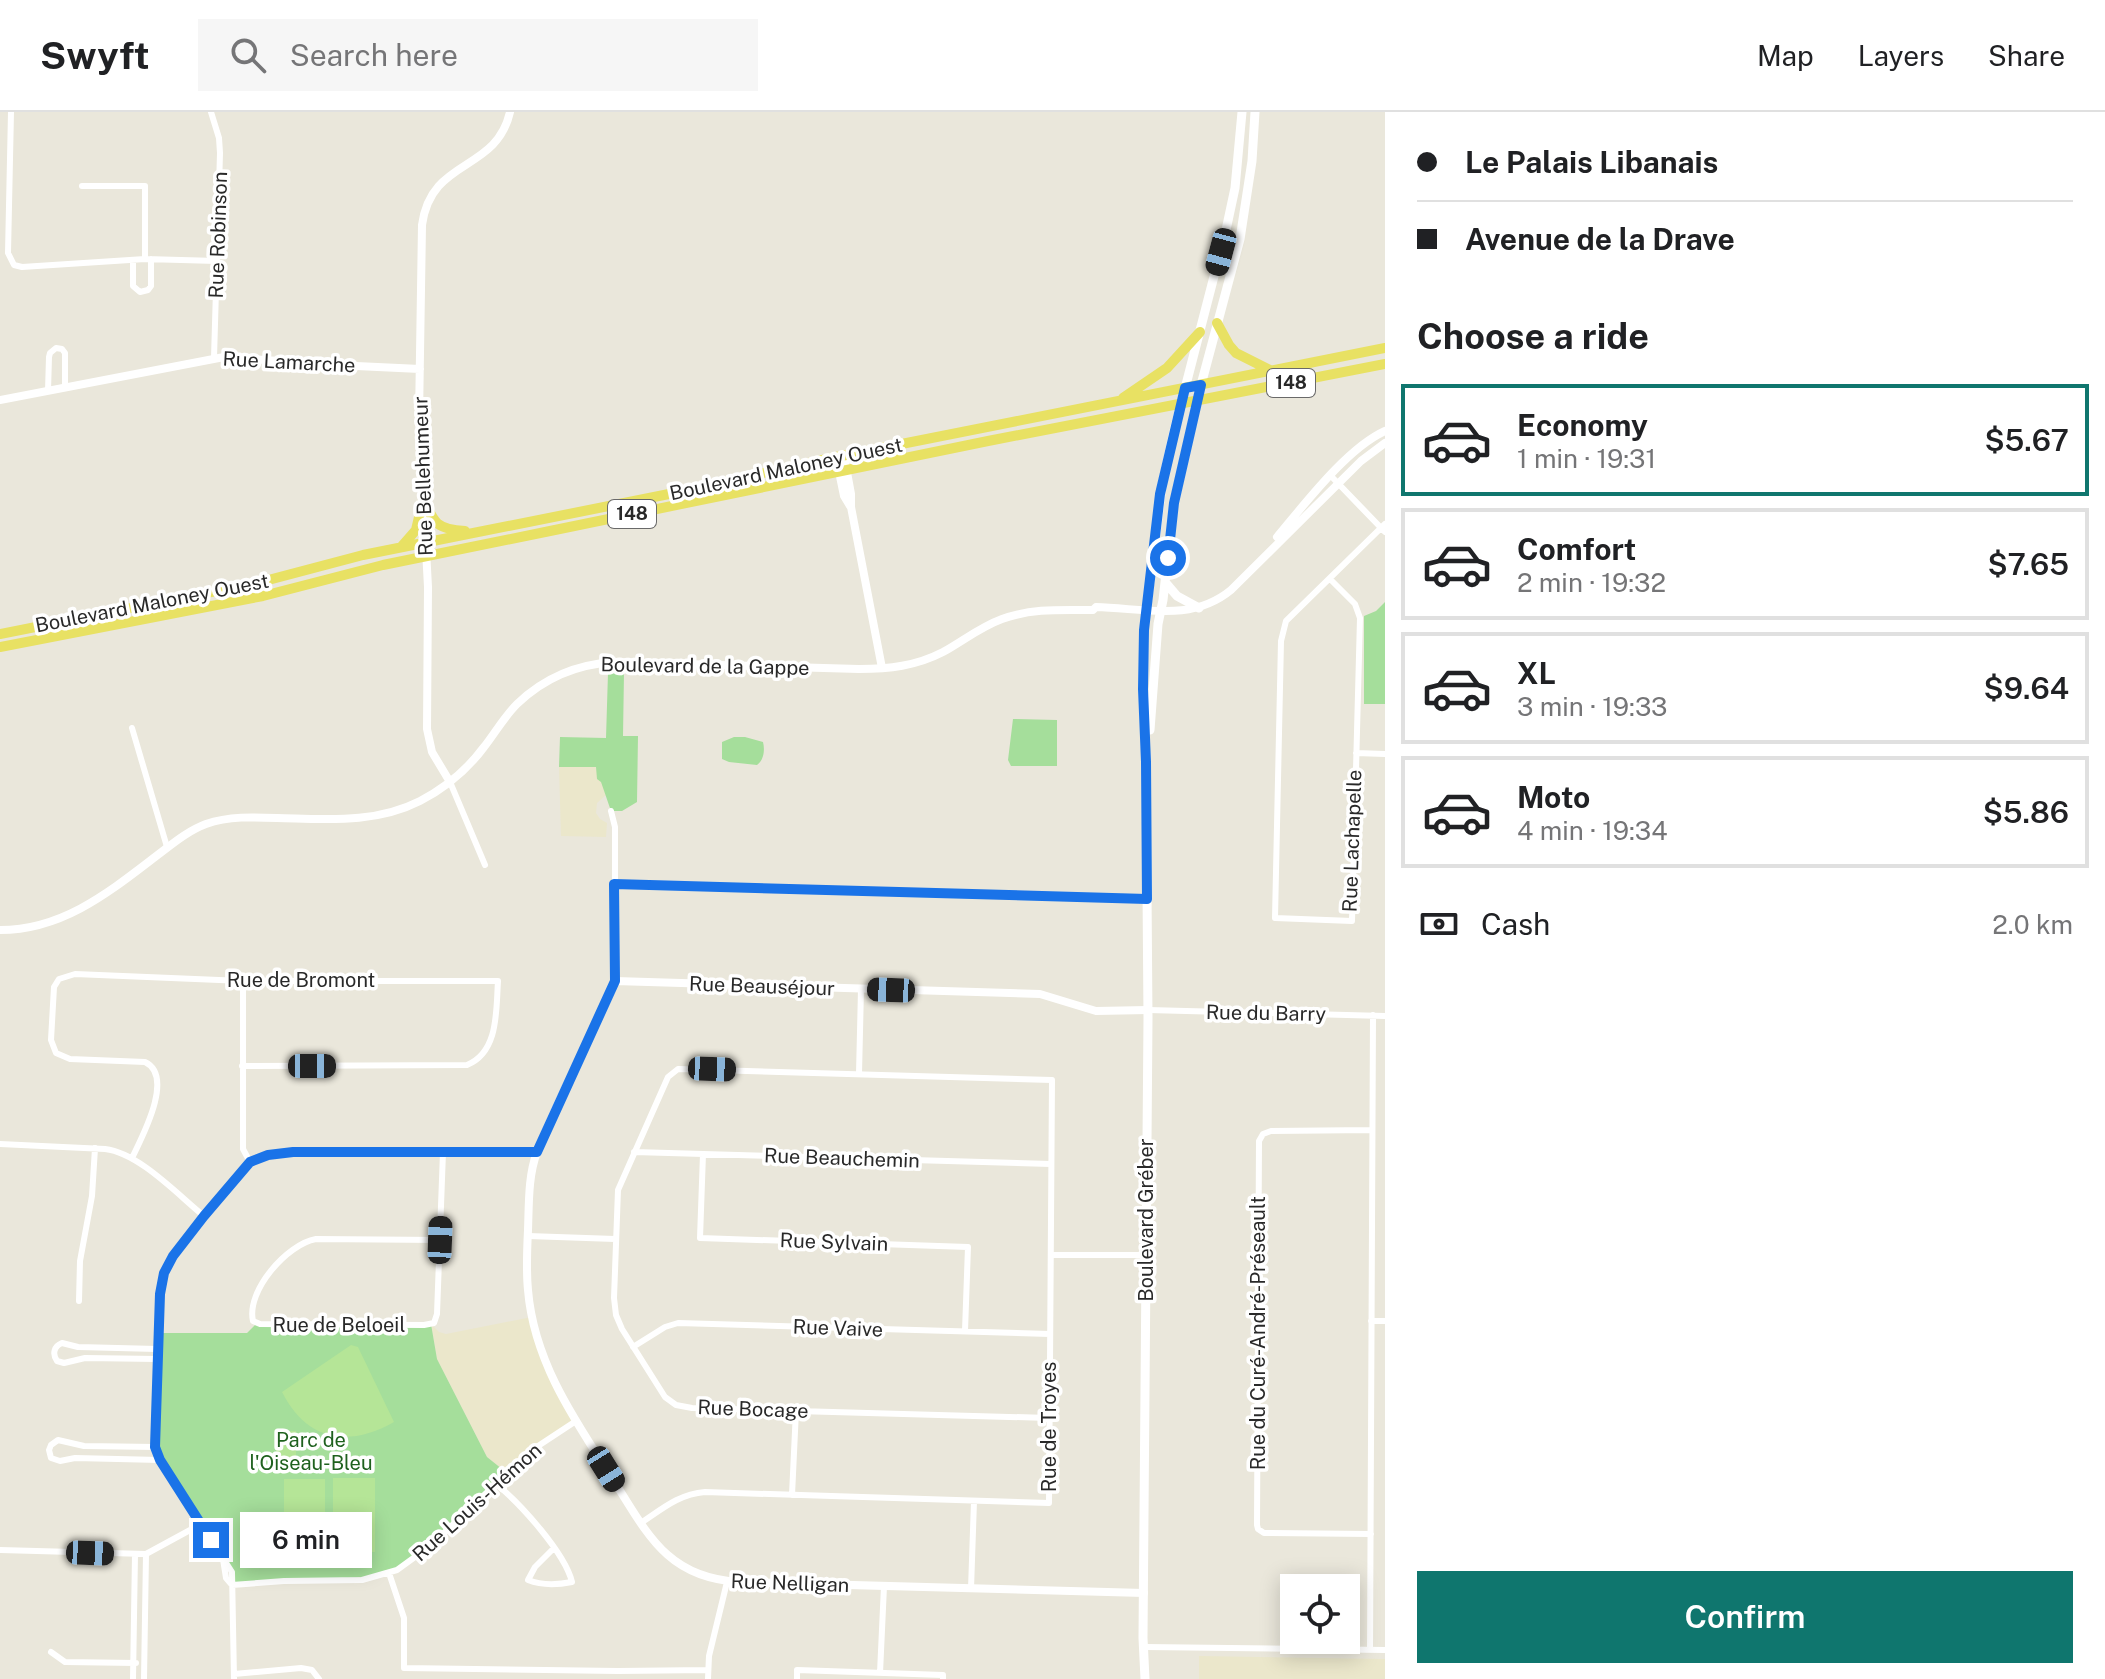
<!DOCTYPE html>
<html lang="en">
<head>
<meta charset="utf-8">
<style>
	:root { --surface:#fff; --page:#f6f6f6; --text:#202124; --muted:#757577; --line:#e0e0e0; --accent:#0f766e }
	body { margin:0; font-family:"Public Sans",sans-serif; background:var(--page); color:var(--text); height:100vh; display:flex; flex-direction:column; font-size:30px; white-space:nowrap }
	* { box-sizing:border-box; margin:0 }
	p { font-size:26px; color:var(--muted) }
	.icon { flex:none; width:44px; height:44px; fill:none; stroke:currentColor; stroke-width:2; stroke-linecap:round; stroke-linejoin:round }
	.map { position:relative; flex:1; overflow:hidden }
	.side { display:flex; flex-direction:column; background:var(--surface); width:720px }
	.side>* { flex:none }
	.hud { display:grid; align-content:center; height:176px; padding:0 32px; background:var(--surface) }
	.controls { position:absolute; left:1280px; top:1462px; display:grid; gap:16px }
	.controls a { display:grid; place-items:center; width:80px; height:80px; border-radius:0px; background:var(--surface); box-shadow:0 4px 20px #0003; font-size:40px }
	.end { position:absolute; width:36px; height:36px; margin:-18px; border:10px solid #1a73e8; background:#fff; box-shadow:0 0 0 4px #fff }
	.from { border-radius:50% }
	.bubble { position:absolute; height:56px; border-radius:0px; background:var(--surface); box-shadow:0 4px 20px #0003; font-size:26px; font-weight:600; line-height:56px; text-align:center }
	.car { position:absolute; width:24px; height:48px; margin:-24px -12px; border-radius:10px; box-shadow:0 0 6px 2px #0007; background:linear-gradient(#222 24%,#8ab4d8 0 40%,#222 0 76%,#8ab4d8 0 86%,#222 0) }
	.hud b { display:flex; align-items:center; gap:28px; height:76px; font-size:30px }
	.hud b+b { border-top:2px solid var(--line) }
	.hud i { width:20px; height:20px; background:var(--text) }
	ul { padding:0; list-style:none }
	li { display:flex; align-items:center; gap:24px; height:112px; margin:0 16px 12px; padding:0 16px; border:4px solid var(--line); border-radius:0px }
	li div { flex:1 }
	li b { display:block; font-size:30px }
	li em { font-style:normal; font-weight:600 }
	li.on { border-color:var(--accent) }
	li>.icon { width:72px; height:72px; stroke-width:1.5 }
	h2 { padding:0 32px; font-size:36px; line-height:96px }
	.pay { display:flex; align-items:center; gap:20px; height:88px; padding:0 32px; font-size:30px }
	.pay p { margin-inline-start:auto }
	.cta { display:flex; gap:16px; margin-top:auto; padding:16px 32px }
	.cta a { flex:1; height:92px; border-radius:0px; background:var(--accent); color:#fff; font-size:32px; font-weight:600; line-height:92px; text-align:center }
	header { display:flex; align-items:center; gap:48px; box-sizing:border-box; height:112px; padding:0 40px; background:var(--surface); border-bottom:2px solid var(--line) }
	header strong { font-size:38px }
	nav { display:flex; gap:44px; margin-inline-start:auto; font-size:28px }
	.search { width:560px; height:72px; background:var(--page); display:flex; align-items:center; gap:20px; box-sizing:border-box; padding:0 28px; border-radius:0px; color:var(--muted); font-size:30px }
	main { display:flex; flex:1; min-height:0 }
	.map>svg:first-child { display:block }
</style>
</head>
<body>
<header>
<strong>Swyft</strong>
<div class="search"><svg class="icon" aria-label="search" viewBox="0 0 24 24"><circle cx="10" cy="10" r="6"/><path d="M15 15l6 6"/></svg>Search here</div>
<nav><a>Map</a><a>Layers</a><a>Share</a></nav>
</header>
<main>
<div class="map">
<svg width="1385" height="1567" viewBox="0 0 1385 1567">
	<rect width="100%" height="100%" fill="#eae7db"/>
	<path fill="#ebe7cb" d="M559,655H596L606,683L597,691L596,701L600,707L607,711L606,725L561,724Z
		M532,1205L537,1225L576,1309L507,1361L487,1345L437,1247L431,1212L439,1220L446,1222Z
		M1199,1544L1385,1547V1567H1199Z"/>
	<path fill="#a5de9b" d="M1385,490V592H1364V504L1376,499Z
		M608,561H624L623,624H638L637,690L622,699H611L601,670L597,667L596,655H559L560,625L606,626Z
		M1013,607L1057,608V654H1011L1008,648Z
		M734,625H745L763,630C765,638 764,648 757,653L729,650L722,647V630Z
		M256,1212H431L437,1247L487,1345L507,1361L413,1448L380,1464L232,1473V1464L157,1341L158,1221H247Z"/>
	<path fill="#b5e597" d="M351,1233L358,1235L394,1310C348,1336 307,1329 282,1280Z
		M276,1319H296V1355H276Z
		M333,1366H375V1440H333Z
		M284,1367H325V1440H284Z"/>
	<g fill="none" stroke-linecap="round" stroke-linejoin="round">
		<path stroke="#fff" stroke-width="6" d="M11,0L8,141L14,153L22,155L145,147L217,149
			M211,0L219,26L220,41L214,246
			M82,74H145V147
			M133,148V174L140,180L148,178L151,174V147
			M48,279L49,245L50,241L56,236L62,237L65,241V275
			M1331,364L1385,420
			M1330,467L1355,492L1360,506L1352,809L1275,806L1281,529L1286,509L1385,412
			M132,616L167,735
			M1356,641L1385,642
			M450,670L485,753
			M611,699L615,715V869
			M614,772L1147,787
			M243,869V1037L250,1050
			M1148,898L1385,904
			M859,962L861,877
			M0,1032L105,1037C139,1041 177,1082 204,1104
			M634,1040L1051,1052
			M703,1042L700,1126L968,1135L965,1219
			M132,1046C142,1025 175,964 145,950L70,947L56,941L51,928L54,875L59,867L75,862L243,869H498C496,898 499,940 467,953L242,954
			M528,1124L615,1127
			M440,1128L316,1127C287,1132 246,1179 253,1209L260,1212L424,1213L434,1211L437,1202L443,1040
			M1051,1143H1146
			M79,1189L80,1149L92,1084L95,1036
			M1371,1209H1385
			M633,1235L665,1215L678,1211L1050,1222
			M157,1247L85,1246L64,1251L57,1249C52,1242 54,1234 62,1231L78,1235L157,1237
			M155,1335L84,1334L58,1328L51,1333L49,1338L51,1346L60,1349L75,1346L160,1348
			M496,1372C520,1391 565,1441 572,1470C557,1473 543,1474 528,1468L535,1455L554,1436
			M792,1383L796,1298
			M641,1411C662,1397 679,1382 705,1380L1049,1391L1052,968L678,957L668,965L618,1078L614,1186L616,1203L622,1217L665,1285L676,1293L692,1296L1049,1306
			M1371,1422L1264,1421L1258,1417L1257,1413L1259,1029L1263,1022L1271,1019L1372,1018
			M0,1438L146,1442L201,1412
			M223,1447L226,1466L232,1473
			M389,1461L404,1506V1556L618,1559L708,1558
			M232,1473L284,1469L362,1468L397,1458L430,1434L532,1338L576,1309
			M971,1477L974,1389
			M1145,1535L1385,1538
			M1370,1538L1373,903
			M51,1540L65,1550L136,1551
			M880,1561L884,1474
			M234,1562L301,1556L312,1558L319,1567
			M133,1567L135,1442
			M144,1567L146,1442
			M234,1567L232,1460L160,1348L155,1335L160,1182L164,1161L173,1144L204,1104L250,1050L268,1043L293,1040H537
			M708,1567L709,1544L727,1470
			M797,1567V1558L943,1563V1567"/>
		<path stroke="#fff" stroke-width="8" d="M0,288L224,245L335,253L420,257
			M844,344L851,382V395L882,556
			M836,345L844,384L850,394
			M1277,425C1304,393 1347,336 1385,319
			M450,670L432,640L427,617L428,475L419,306L422,113C431,45 496,61 510,0
			M0,818C62,818 108,781 155,745C171,733 187,719 206,712C229,704 253,705 277,706C326,707 375,712 420,689C445,676 467,658 484,635C495,621 504,605 517,592C544,566 578,552 615,550L859,557C889,557 916,554 943,540C963,529 980,515 1002,507C1032,496 1062,498 1093,498L1096,495C1143,496 1191,511 1231,478L1361,349L1385,331
			M1144,1481L739,1470C668,1466 648,1423 614,1369C576,1310 534,1251 528,1178C526,1158 527,1138 528,1118C529,1092 528,1064 537,1040C554,997 576,955 595,913C602,898 610,884 615,869L1040,882L1096,899L1148,898"/>
		<path stroke="#fff" stroke-width="9" d="M1165,470L1177,484L1199,496
			M1150,618L1158,512L1163,488L1174,391L1201,273L1240,127L1252,49L1255,0
			M1145,1567L1143,1526L1148,906L1146,650L1143,577L1144,518L1162,373L1174,319L1226,118L1235,76L1242,0"/>
		<path stroke="#e8e163" stroke-width="10" d="M1217,211L1229,233L1236,241L1272,259
			M1123,286L1167,256L1200,220
			M423,386C434,411 436,417 465,419
			M402,434L416,418L423,388
			M0,522L257,471L363,443L679,380L836,345L1385,236
			M0,535L263,484L383,453L550,419L988,329L1385,252"/>
	</g>
	<g fill="none" stroke-linecap="round" stroke-linejoin="round">
		<path stroke="#1a73e8" stroke-width="10" d="M211,1428L160,1348L155,1335L160,1182L164,1161L173,1144L204,1104L250,1050L268,1043L293,1040H537L615,869L614,772L1147,787L1146,650L1143,577L1144,518L1160,382L1185,276L1201,273L1174,391L1168,446"/>
	</g>
	<g text-anchor="middle" stroke-width="7" stroke-linejoin="round" paint-order="stroke">
		<g fill="#fff" stroke="#696969" stroke-width="2">
			<rect x="1267" y="257" width="48" height="28" rx="6"/>
			<rect x="608" y="388" width="48" height="28" rx="6"/>
		</g>
		<g font-size="18" font-weight="bold" fill="#292929">
			<text x="1291" y="277">148</text>
			<text x="632" y="408">148</text>
		</g>
		<g font-size="20" fill="#292929" stroke="#fff">
			<text transform="translate(218 123) rotate(-88)" y="7">Rue Robinson</text>
			<text transform="translate(289 250) rotate(3)" y="7">Rue Lamarche</text>
			<text transform="translate(786 357) rotate(-12)" y="7">Boulevard Maloney Ouest</text>
			<text transform="translate(423 364) rotate(-92)" y="7">Rue Bellehumeur</text>
			<text transform="translate(152 491) rotate(-11)" y="7">Boulevard Maloney Ouest</text>
			<text transform="translate(705 554) rotate(1)" y="7">Boulevard de la Gappe</text>
			<text transform="translate(1352 729) rotate(-88)" y="7">Rue Lachapelle</text>
			<text x="301" y="875">Rue de Bromont</text>
			<text transform="translate(762 874) rotate(2)" y="7">Rue Beauséjour</text>
			<text transform="translate(1266 901) rotate(1)" y="7">Rue du Barry</text>
			<text transform="translate(842 1046) rotate(2)" y="7">Rue Beauchemin</text>
			<text transform="translate(1146 1108) rotate(-90)" y="7">Boulevard Gréber</text>
			<text transform="translate(834 1130) rotate(2)" y="7">Rue Sylvain</text>
			<text x="339" y="1220">Rue de Beloeil</text>
			<text transform="translate(838 1216) rotate(2)" y="7">Rue Vaive</text>
			<text transform="translate(1258 1221) rotate(-90)" y="7">Rue du Curé-André-Préseault</text>
			<text transform="translate(753 1297) rotate(2)" y="7">Rue Bocage</text>
			<text transform="translate(1049 1315) rotate(-90)" y="7">Rue de Troyes</text>
			<text transform="translate(477 1390) rotate(-42)" y="7">Rue Louis-Hémon</text>
			<text transform="translate(790 1471) rotate(2)" y="7">Rue Nelligan</text>
		</g>
		<g font-size="20" fill="#1f611e" stroke="#fff">
			<text x="311" y="1335">Parc de<tspan x="311" dy="23">l'Oiseau-Bleu</tspan></text>
		</g>
	</g>
</svg>
<div class="controls">
<a><svg class="icon" aria-label="locate" viewBox="0 0 24 24"><circle cx="12" cy="12" r="6"/><path d="M12 2v4M12 18v4M2 12h4M18 12h4"/></svg></a>
</div>
<i class="end from" style="left:1168px;top:446px"></i>
<i class="end" style="left:211px;top:1428px"></i>
<div class="bubble" style="left:240px;top:1400px;width:132px">6 min</div>
<i class="car" style="left:1221px;top:140px;rotate:195deg"></i>
<i class="car" style="left:891px;top:878px;rotate:272deg"></i>
<i class="car" style="left:312px;top:954px;rotate:90deg"></i>
<i class="car" style="left:712px;top:957px;rotate:92deg"></i>
<i class="car" style="left:440px;top:1128px;rotate:2deg"></i>
<i class="car" style="left:606px;top:1357px;rotate:148deg"></i>
<i class="car" style="left:90px;top:1441px;rotate:92deg"></i>
</div>
<section class="side">
<div class="hud">
<b><i class="from"></i>Le Palais Libanais</b>
<b><i></i>Avenue de la Drave</b>
</div>
<h2>Choose a ride</h2>
<ul>
<li class="on"><svg class="icon" aria-label="car" viewBox="0 0 24 24"><path d="M5 17H2v-5l4-1 3-4h7l3 4 3 1v5h-3M9 17h6M6 11h13"/><circle cx="7" cy="17" r="2"/><circle cx="17" cy="17" r="2"/></svg><div><b>Economy</b><p>1 min · 19:31</p></div><em>$5.67</em></li>
<li><svg class="icon" aria-label="car" viewBox="0 0 24 24"><path d="M5 17H2v-5l4-1 3-4h7l3 4 3 1v5h-3M9 17h6M6 11h13"/><circle cx="7" cy="17" r="2"/><circle cx="17" cy="17" r="2"/></svg><div><b>Comfort</b><p>2 min · 19:32</p></div><em>$7.65</em></li>
<li><svg class="icon" aria-label="car" viewBox="0 0 24 24"><path d="M5 17H2v-5l4-1 3-4h7l3 4 3 1v5h-3M9 17h6M6 11h13"/><circle cx="7" cy="17" r="2"/><circle cx="17" cy="17" r="2"/></svg><div><b>XL</b><p>3 min · 19:33</p></div><em>$9.64</em></li>
<li><svg class="icon" aria-label="car" viewBox="0 0 24 24"><path d="M5 17H2v-5l4-1 3-4h7l3 4 3 1v5h-3M9 17h6M6 11h13"/><circle cx="7" cy="17" r="2"/><circle cx="17" cy="17" r="2"/></svg><div><b>Moto</b><p>4 min · 19:34</p></div><em>$5.86</em></li>
</ul>
<div class="pay"><svg class="icon" aria-label="cash" viewBox="0 0 24 24"><path d="M3 7h18v10H3z"/><circle cx="12" cy="12" r="2"/></svg>Cash<p>2.0 km</p></div>
<div class="cta"><a>Confirm</a></div>
</section>
</main>
</body>
</html>
